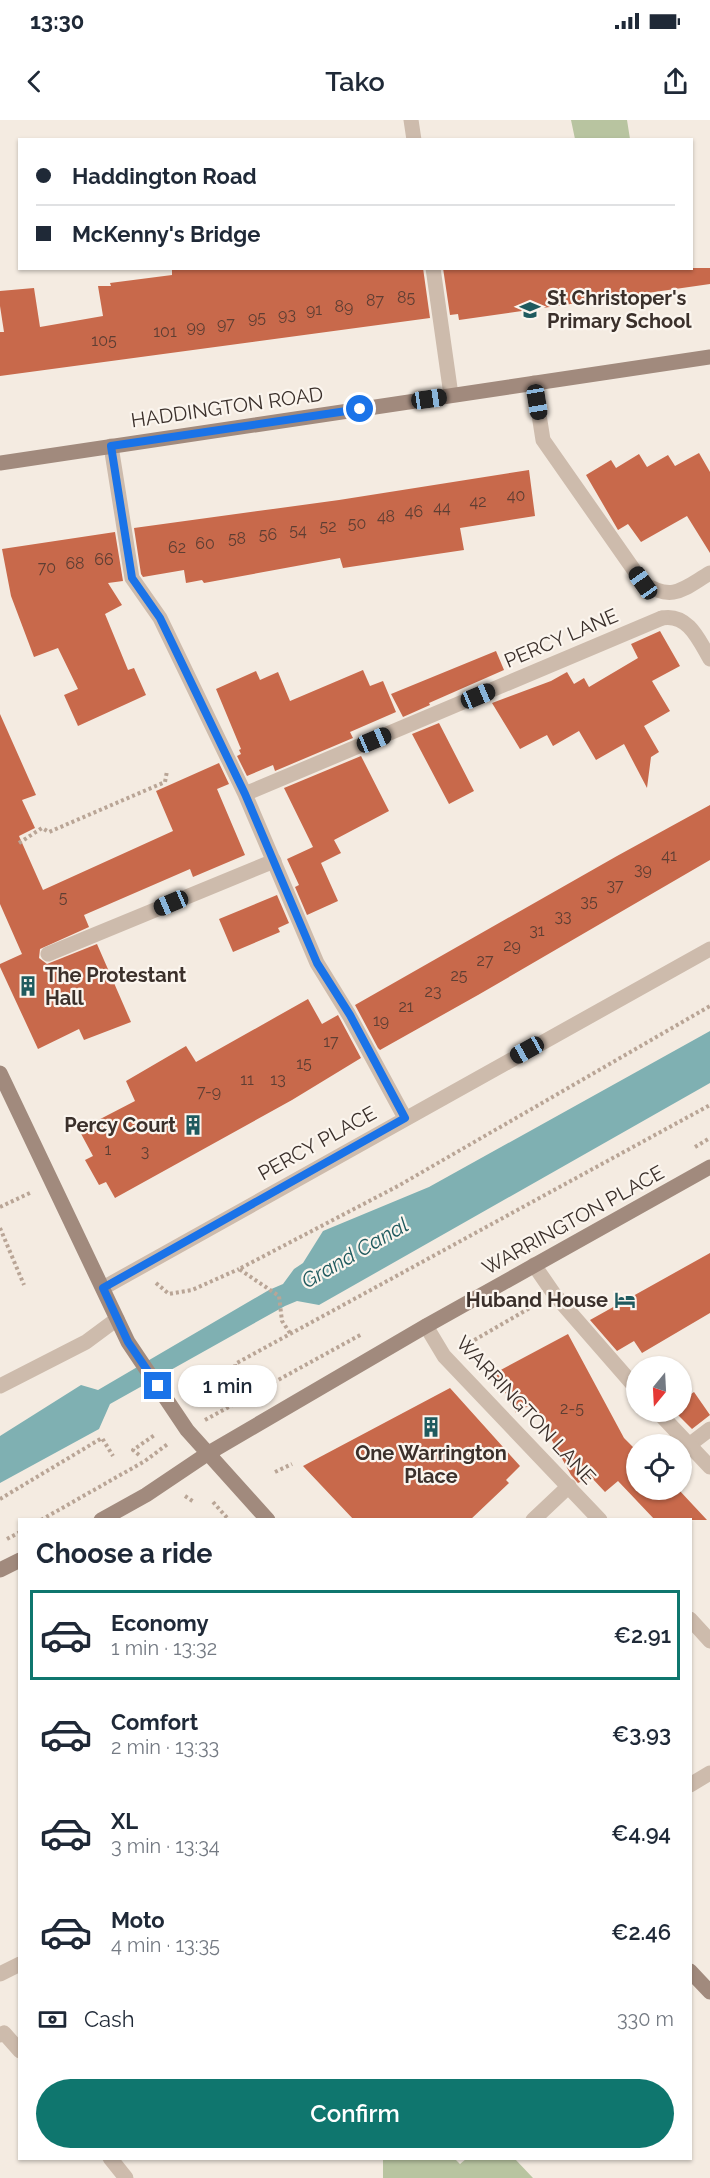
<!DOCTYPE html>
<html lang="en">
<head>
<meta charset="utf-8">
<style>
	:root { --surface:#fff; --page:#f6f6f7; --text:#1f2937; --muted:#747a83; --line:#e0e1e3; --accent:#0f766e }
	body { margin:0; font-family:Raleway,sans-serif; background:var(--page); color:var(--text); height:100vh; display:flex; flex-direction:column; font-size:22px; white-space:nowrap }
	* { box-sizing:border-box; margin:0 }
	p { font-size:20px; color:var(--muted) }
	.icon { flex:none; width:33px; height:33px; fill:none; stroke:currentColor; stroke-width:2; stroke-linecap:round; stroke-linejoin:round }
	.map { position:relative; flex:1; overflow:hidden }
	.sheet { position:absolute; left:18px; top:1398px; width:674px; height:642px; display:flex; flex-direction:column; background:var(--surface); border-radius:0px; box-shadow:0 2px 4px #0004 }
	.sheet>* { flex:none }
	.hud { position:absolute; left:18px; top:18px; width:675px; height:132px; border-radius:0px; box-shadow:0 2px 4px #0004; display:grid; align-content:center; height:132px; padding:0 18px; background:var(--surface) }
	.needle { width:39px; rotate:198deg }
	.fabs { position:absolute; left:626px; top:1236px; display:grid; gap:12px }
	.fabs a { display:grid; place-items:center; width:66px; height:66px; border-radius:50%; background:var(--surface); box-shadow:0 2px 4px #0004; font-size:30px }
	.end { position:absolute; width:27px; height:27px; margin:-14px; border:8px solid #1a73e8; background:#fff; box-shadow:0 0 0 3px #fff }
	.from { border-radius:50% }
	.bubble { position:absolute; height:42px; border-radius:21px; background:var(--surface); box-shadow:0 2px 4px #0004; font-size:20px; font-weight:600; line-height:42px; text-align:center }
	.car { position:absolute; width:18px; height:36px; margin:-18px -9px; border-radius:8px; box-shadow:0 0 4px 2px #0007; background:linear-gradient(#222 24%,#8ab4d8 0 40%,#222 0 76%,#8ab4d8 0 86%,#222 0) }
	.hud b { display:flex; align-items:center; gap:21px; height:57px; font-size:22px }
	.hud b+b { border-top:2px solid var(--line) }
	.hud i { width:15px; height:15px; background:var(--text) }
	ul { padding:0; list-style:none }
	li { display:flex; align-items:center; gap:18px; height:90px; margin:0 12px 9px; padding:0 6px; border:3px solid transparent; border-radius:0px }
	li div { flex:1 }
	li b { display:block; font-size:22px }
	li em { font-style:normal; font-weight:600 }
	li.current { border-color:var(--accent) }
	li>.icon { width:54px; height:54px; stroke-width:1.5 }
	h2 { padding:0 18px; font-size:27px; line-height:72px }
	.pay { display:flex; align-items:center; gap:15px; height:66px; padding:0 18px; font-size:22px }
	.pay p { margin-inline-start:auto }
	.action { display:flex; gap:12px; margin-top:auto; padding:12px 18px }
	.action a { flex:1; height:69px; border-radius:36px; background:var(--accent); color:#fff; font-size:24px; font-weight:600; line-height:69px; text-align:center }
	.status { display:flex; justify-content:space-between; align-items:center; height:42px; padding:0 30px; background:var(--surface); direction:ltr }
	.status svg { height:16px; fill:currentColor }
	header { display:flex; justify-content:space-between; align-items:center; height:78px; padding:0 18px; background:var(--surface); font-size:27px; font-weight:600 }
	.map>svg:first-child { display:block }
</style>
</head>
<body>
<div class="status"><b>13:30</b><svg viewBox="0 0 49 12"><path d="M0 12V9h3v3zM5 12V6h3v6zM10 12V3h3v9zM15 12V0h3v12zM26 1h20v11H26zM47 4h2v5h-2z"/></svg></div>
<header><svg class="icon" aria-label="back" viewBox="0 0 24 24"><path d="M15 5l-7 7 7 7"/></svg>Tako<svg class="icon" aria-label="share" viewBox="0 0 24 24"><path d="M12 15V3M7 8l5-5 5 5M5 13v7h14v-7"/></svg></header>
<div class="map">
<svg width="710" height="2058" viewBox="0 0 710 2058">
	<rect width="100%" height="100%" fill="#f4ebe1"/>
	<path fill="#b8c4a0" d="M571,0H627L630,19H575Z
		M383,2039H455L460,2044L466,2039H515L533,2058H383Z"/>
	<path fill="#7fb0b2" d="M710,911V963L319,1185L297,1181L285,1186L110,1284L99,1309L0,1363V1316L81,1265L98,1270L269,1170L283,1164L294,1149L303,1143L323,1111L429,1067Z"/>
	<path fill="#c8694b" d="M172,148H423L430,198L0,256V212H4L0,186V171L34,168L40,207L103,196L98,166H111L110,163L172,155Z
		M443,148H710V164L459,200L458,194L450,195Z
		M699,333L710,352V433L687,396L641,422L628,404L618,410L586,355L611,340L616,348L639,334L647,347L668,335L675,346Z
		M529,350L535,396L460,408L464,430L343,448L340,438L204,463L202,460L186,463L184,450L143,457L141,454L134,408L339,380Z
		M115,412L123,461L108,463L122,485L105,494L128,550L134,548L146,575L78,606L64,575L78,569L58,528L34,537L11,476L2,429Z
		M660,511L680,546L652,561L670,591L644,606L659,632L651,637L647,668L624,624L596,640L579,611L553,626L547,615L520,629L492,583L551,561L567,552L574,564L584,558L589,567L638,538L631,524Z
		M496,531L504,550L429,583L430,585L403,597L391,574Z
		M363,550L370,566L383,561L396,592L350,612L353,618L275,651L273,645L247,656L237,636L241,634L239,630L241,629L216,569L256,551L260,560L278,552L290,581Z
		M0,594L36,675L22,680L35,708L19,716L43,770L173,711L156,671L219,643L229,664L217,669L245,735L193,757L190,749L84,795L89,807L40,829L39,838L47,844L97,824L131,902L84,920L79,909L38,929L0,847V844L22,834L0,784Z
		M439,603L474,671L449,684L412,614Z
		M361,636L389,691L334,720L341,733L321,743L338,781L307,795L295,767L299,765L287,739L313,727L284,668Z
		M710,685V740L478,875L380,930L378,928L355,885L617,736Z
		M277,775L289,803L278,808L280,812L233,832L219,799Z
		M308,879L322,904L338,895L361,938L292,980L115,1078L106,1062L99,1065L85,1040L93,1036L79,1010L135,981L126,961L186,926L196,942Z
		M710,1133V1193L642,1233L634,1221L617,1231L590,1200Z
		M568,1214L624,1318L636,1330V1370H679L707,1400H655L618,1361L605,1372L591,1357L578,1363L571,1355L532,1284L516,1293L495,1253Z
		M450,1268L520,1346L506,1360L509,1363L470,1400H354L303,1346Z
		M694,1272L710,1295L692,1309L675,1292H681V1281Z"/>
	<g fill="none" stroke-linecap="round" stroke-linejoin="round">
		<path stroke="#b9a596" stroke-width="4" stroke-dasharray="3 3" stroke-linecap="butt" d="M19,723L42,708L49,712L165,662L167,651
			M695,1027L710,1018
			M0,1087L32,1072
			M0,1108L24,1165
			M156,1163L169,1174L192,1170L239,1149
			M290,1213L282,1201L279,1176L239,1149L398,1066L710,886
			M464,1226L535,1185
			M209,1284L238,1268L235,1244L710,985
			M205,1300L362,1214
			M139,1335L133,1330L156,1314
			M275,1352L292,1344
			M185,1376L194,1382
			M0,1379L102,1318L113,1336
			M213,1382L229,1400
			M41,1400L145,1341L169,1323
			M7,1419L20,1412"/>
		<path stroke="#cdbbac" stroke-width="15" d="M534,263L543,320L643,463C673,482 683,469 710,453
			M662,498C688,493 699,520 710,539
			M48,834L274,741
			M689,1325L710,1309
			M533,1400L569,1366
			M0,1854L20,1844
			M0,1915L4,1913L20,1931
			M110,2038L126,2058"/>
		<path stroke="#cdbbac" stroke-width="15" d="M411,0L414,20
			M433,148L451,275
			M111,326L132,458L160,498L245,674L317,843L349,895L405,998
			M245,674L662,498
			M534,1145L554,1174L636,1268
			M103,1168L710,829
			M426,1206L444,1236L600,1400
			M0,1266L86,1222L117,1199
			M658,1292L710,1347
			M690,1499L710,1521
			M690,1665L710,1653"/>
		<path stroke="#a18a7d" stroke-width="15" d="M0,343L710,237
			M0,953L128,1222L187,1310L268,1400
			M101,1400L146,1375L207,1334L426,1206L710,1047
			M0,1450L20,1440
			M690,1851L710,1872"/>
	</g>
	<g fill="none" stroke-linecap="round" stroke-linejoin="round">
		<path stroke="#1a73e8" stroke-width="8" d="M158,1266L128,1222L103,1168L405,998L350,895L317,843L245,674L160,498L132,458L111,326L360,289"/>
	</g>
	<defs>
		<g id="school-bare" transform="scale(1.62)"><path d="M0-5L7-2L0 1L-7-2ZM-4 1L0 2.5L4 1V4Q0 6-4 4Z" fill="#1f5a5e" stroke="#fbf5ee" stroke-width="2.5" paint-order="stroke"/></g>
		<g id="building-bare" transform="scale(1.62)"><path d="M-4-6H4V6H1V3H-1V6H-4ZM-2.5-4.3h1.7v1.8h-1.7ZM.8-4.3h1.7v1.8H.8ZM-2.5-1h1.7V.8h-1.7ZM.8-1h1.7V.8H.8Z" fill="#1f5a5e" stroke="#fbf5ee" stroke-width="2.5" paint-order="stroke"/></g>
		<g id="hotel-bare" transform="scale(1.62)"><path d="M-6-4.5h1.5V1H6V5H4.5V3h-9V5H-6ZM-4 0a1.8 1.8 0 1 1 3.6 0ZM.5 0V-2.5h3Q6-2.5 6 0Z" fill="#1f5a5e" stroke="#fbf5ee" stroke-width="2.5" paint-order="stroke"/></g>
	</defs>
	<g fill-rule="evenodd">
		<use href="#school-bare" x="530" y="190"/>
		<use href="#building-bare" x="28" y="866"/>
		<use href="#building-bare" x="193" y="1005"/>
		<use href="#hotel-bare" x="625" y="1180"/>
		<use href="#building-bare" x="431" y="1307"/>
	</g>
	<g text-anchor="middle" stroke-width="4.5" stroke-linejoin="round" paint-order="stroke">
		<g font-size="16" fill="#5e3e33">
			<text x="406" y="183">85</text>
			<text x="375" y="186">87</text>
			<text x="344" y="192">89</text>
			<text x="314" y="195">91</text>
			<text x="287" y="200">93</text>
			<text x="257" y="203">95</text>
			<text x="226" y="209">97</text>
			<text x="196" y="212">99</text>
			<text x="165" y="217">101</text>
			<text x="104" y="226">105</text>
			<text x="516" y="381">40</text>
			<text x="478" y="387">42</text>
			<text x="442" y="393">44</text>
			<text x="414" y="397">46</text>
			<text x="386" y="402">48</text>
			<text x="357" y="409">50</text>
			<text x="328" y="412">52</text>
			<text x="298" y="416">54</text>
			<text x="268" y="420">56</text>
			<text x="237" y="424">58</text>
			<text x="205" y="429">60</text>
			<text x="177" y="433">62</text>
			<text x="104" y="445">66</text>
			<text x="75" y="449">68</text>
			<text x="47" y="453">70</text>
			<text x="669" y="741">41</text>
			<text x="643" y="755">39</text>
			<text x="615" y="771">37</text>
			<text x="63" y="783">5</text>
			<text x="589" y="787">35</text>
			<text x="563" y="802">33</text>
			<text x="537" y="816">31</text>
			<text x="512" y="831">29</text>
			<text x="485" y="846">27</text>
			<text x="459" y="861">25</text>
			<text x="433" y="877">23</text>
			<text x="406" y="892">21</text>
			<text x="381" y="906">19</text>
			<text x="331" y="927">17</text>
			<text x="304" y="949">15</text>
			<text x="247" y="965">11</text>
			<text x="278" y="965">13</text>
			<text x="209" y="977">7-9</text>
			<text x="108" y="1035">1</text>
			<text x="145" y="1037">3</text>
			<text x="572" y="1294">2-5</text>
		</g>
		<g font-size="20" font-weight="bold" fill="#3b302b" stroke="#fbf5ee" text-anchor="start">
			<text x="547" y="185">St Christoper's<tspan x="547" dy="23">Primary School</tspan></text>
			<text x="45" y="862">The Protestant<tspan x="45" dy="23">Hall</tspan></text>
			<text x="176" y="1012" text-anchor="end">Percy Court</text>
			<text x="608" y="1187" text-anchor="end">Huband House</text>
			<text x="431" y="1340" text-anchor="middle">One Warrington<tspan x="431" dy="23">Place</tspan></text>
		</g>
		<g font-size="20" fill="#3b302b" stroke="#fbf5ee">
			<text transform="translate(227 287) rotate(-8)" y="7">HADDINGTON ROAD</text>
			<text transform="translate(561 518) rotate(-23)" y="7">PERCY LANE</text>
			<text transform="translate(317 1023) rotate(-29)" y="7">PERCY PLACE</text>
			<text transform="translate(573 1100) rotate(-29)" y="7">WARRINGTON PLACE</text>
			<text transform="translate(526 1290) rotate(47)" y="7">WARRINGTON LANE</text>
		</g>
		<g font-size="21" font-style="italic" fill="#1f5a5e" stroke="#fbf5ee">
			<text transform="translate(355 1133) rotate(-30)" y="7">Grand Canal</text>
		</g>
	</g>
</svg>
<div class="fabs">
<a><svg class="needle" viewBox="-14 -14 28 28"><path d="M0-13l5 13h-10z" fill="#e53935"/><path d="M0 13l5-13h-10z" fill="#747a83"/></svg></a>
<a><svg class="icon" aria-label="locate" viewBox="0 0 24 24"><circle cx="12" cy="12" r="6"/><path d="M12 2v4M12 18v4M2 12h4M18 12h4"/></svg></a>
</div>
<i class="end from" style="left:360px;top:289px"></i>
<i class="end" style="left:158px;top:1266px"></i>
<div class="bubble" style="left:178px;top:1245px;width:99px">1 min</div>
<i class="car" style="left:429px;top:279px;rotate:82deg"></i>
<i class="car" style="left:537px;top:282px;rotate:171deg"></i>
<i class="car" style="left:643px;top:463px;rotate:325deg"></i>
<i class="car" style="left:478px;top:576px;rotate:67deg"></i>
<i class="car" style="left:374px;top:620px;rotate:67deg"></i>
<i class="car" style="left:171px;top:783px;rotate:247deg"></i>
<i class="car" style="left:527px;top:930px;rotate:241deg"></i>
<div class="hud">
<b><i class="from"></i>Haddington Road</b>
<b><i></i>McKenny's Bridge</b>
</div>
<section class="sheet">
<h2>Choose a ride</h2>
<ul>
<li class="current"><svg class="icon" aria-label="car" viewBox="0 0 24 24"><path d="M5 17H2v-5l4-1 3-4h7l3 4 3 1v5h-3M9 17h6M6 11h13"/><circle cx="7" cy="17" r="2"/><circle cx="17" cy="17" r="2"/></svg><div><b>Economy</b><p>1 min · 13:32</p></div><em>€2.91</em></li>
<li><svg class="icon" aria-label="car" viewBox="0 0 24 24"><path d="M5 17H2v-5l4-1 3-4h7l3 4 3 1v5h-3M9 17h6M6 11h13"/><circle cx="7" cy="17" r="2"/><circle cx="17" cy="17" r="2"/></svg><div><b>Comfort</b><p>2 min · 13:33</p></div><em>€3.93</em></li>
<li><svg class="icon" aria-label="car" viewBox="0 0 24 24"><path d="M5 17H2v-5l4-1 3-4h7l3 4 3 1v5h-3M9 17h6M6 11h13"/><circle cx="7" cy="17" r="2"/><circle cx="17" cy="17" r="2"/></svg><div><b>XL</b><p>3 min · 13:34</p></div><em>€4.94</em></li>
<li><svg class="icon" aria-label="car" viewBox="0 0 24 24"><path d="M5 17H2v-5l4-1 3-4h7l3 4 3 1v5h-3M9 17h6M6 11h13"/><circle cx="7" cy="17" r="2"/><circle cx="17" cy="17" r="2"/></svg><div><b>Moto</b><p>4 min · 13:35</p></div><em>€2.46</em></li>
</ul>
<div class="pay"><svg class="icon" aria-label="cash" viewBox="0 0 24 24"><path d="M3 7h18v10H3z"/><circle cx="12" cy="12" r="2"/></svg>Cash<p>330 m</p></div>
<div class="action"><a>Confirm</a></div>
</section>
</div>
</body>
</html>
